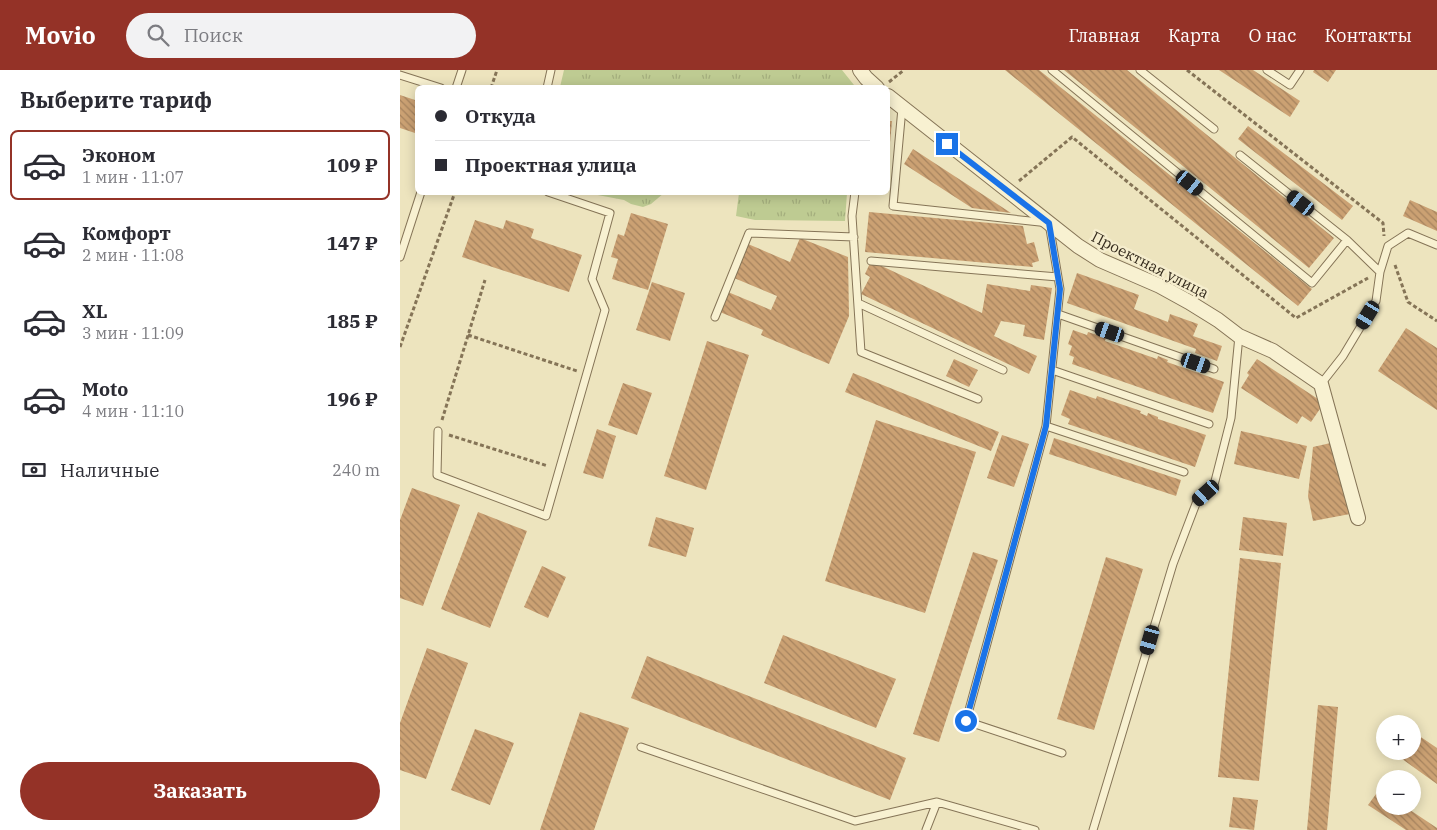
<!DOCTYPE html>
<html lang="ru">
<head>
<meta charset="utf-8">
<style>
	:root { --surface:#fff; --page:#f2f2f3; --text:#2b2b33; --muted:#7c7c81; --line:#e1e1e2; --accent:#943227 }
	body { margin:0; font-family:"IBM Plex Serif",serif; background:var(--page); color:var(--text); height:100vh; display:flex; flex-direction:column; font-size:19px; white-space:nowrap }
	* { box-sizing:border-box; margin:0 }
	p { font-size:16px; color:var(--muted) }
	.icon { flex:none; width:28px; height:28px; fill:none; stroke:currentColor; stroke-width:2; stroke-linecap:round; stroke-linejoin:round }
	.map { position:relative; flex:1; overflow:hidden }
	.details { display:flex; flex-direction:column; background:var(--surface); width:400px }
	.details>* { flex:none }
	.hud { position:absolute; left:15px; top:15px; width:475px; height:110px; border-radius:8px; box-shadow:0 2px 12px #0003; display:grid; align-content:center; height:110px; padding:0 20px; background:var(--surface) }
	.fabs { position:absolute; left:976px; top:645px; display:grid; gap:10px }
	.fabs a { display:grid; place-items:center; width:45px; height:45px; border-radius:50%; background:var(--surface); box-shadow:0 2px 12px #0003; font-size:25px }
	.end { position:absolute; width:22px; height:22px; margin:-11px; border:6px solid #1a73e8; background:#fff; box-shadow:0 0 0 2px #fff }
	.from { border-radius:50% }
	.car { position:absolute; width:15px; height:30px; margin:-15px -8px; border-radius:6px; box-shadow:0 0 4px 1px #0007; background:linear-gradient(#222 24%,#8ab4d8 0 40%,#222 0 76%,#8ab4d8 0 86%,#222 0) }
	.hud b { display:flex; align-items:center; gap:18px; height:48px; font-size:19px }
	.hud b+b { border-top:1px solid var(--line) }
	.hud i { width:12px; height:12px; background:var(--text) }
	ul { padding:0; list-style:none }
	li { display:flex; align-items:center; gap:15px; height:70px; margin:0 10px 8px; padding:0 10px; border:2px solid transparent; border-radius:8px }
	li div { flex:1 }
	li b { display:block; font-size:19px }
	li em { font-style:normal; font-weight:700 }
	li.active { border-color:var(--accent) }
	li>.icon { width:45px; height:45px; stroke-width:1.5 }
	h2 { padding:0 20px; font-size:22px; line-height:60px }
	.pay { display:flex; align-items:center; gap:12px; height:55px; padding:0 20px; font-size:19px }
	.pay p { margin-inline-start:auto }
	.primary-button { display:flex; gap:10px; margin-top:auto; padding:10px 20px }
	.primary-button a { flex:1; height:58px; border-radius:30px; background:var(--accent); color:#fff; font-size:20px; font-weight:700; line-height:58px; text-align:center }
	header { display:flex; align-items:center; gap:30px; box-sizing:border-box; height:70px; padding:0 25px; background:var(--accent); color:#fff }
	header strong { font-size:24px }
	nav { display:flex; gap:28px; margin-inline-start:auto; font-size:18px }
	.search { width:350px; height:45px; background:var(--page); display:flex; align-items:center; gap:12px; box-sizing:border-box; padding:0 18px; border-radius:28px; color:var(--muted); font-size:19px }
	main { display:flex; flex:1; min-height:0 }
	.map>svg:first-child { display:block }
</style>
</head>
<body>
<header>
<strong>Movio</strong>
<div class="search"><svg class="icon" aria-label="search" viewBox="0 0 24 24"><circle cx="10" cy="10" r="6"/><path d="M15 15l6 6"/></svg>Поиск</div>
<nav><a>Главная</a><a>Карта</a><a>О нас</a><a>Контакты</a></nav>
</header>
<main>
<section class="details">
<h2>Выберите тариф</h2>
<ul>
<li class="active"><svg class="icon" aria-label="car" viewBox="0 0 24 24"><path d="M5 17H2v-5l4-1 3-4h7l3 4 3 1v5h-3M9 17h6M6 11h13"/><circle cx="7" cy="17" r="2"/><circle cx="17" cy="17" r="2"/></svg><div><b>Эконом</b><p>1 мин · 11:07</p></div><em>109 ₽</em></li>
<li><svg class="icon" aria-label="car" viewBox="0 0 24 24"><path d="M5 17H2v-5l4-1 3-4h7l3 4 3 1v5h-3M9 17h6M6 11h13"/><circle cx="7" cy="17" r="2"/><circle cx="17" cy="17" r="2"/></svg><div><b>Комфорт</b><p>2 мин · 11:08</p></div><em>147 ₽</em></li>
<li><svg class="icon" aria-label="car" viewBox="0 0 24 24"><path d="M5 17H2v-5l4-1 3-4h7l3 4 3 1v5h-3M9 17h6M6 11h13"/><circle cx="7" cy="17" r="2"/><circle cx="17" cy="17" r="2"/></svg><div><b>XL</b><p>3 мин · 11:09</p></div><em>185 ₽</em></li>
<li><svg class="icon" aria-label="car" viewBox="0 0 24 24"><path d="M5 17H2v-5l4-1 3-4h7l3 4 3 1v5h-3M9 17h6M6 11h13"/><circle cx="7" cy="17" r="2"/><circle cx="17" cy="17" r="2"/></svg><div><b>Moto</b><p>4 мин · 11:10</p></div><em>196 ₽</em></li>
</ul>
<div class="pay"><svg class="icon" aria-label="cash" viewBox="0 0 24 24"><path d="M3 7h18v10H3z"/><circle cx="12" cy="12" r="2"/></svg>Наличные<p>240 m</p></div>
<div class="primary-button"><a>Заказать</a></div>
</section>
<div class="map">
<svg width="1037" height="760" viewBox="0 0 1037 760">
	<defs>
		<pattern id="park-tufts" width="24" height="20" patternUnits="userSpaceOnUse" patternTransform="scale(1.25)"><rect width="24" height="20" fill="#becb92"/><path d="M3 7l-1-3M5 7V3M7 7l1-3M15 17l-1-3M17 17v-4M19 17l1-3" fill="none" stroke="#a4ae7d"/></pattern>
		<pattern id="building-back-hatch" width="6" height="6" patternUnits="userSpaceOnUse" patternTransform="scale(1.25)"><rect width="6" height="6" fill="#cba173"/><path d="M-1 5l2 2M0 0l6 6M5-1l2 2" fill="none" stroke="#a6835e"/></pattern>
	</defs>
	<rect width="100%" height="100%" fill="#ede4be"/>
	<path fill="url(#park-tufts)" d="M164,0H442L454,15L453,18L160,17Z
		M187,123H264L251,134L243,137L231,134L224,130Z
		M339,123H447L445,151L355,150L336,146Z"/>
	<path fill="url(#building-back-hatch)" d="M605,0H639L912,219L898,236Z
		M664,0H727L934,168L909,198Z
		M819,0H853L900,31L890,47Z
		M914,0H936L928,12L913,2Z
		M0,25L18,31V55L15,63L0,58Z
		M488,51H492L489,83H488Z
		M848,56L953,136L942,150L838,69Z
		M513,79L611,143L572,138L504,94Z
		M1010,130L1037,142V161L1003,146Z
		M469,142L623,156L627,174L634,172L639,191L632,193L633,197L465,182Z
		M231,143L268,154L248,220L212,209L218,189L211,187L218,164L224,166Z
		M75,150L103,159L106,150L134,159L131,168L182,185L169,222L62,187Z
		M400,168L448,187L449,246L429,294L361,265L363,260L320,242L328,222L371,240L377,226L334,208L348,174L390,192Z
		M471,191L582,243L587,214L630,221L631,215L652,218L644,270L623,266L625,255L601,251L594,266L637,286L629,304L461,224L470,207L465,204Z
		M677,203L739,225L734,239L768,252L770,244L798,254L793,266L822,276L817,291L795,283L796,279L667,233Z
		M252,212L285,223L270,271L236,260Z
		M1006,258L1037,278V340L978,301Z
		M673,260L687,265L688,262L706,268L705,271L757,289L758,286L768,290L767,292L824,312L813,343L672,294L674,287L669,285L672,276L668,274Z
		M307,271L349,285L306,420L264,406Z
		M554,289L578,300L569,317L546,306Z
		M857,289L924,333L911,352L902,346L897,354L841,318L849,305L847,303Z
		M453,303L599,362L591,381L445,322Z
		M223,313L252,323L237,365L208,355Z
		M670,320L696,329L697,326L741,341L740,343L747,346L748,343L758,347V349L806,365L795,397L668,354L670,349L661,345Z
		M476,350L576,382L525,543L425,511Z
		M197,359L216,366L203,409L183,403Z
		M841,361L907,376L899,409L834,394Z
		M602,365L629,374L614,417L587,408Z
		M654,368L781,410L776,426L649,384Z
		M935,372L950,444L913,451L908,426L913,377Z
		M12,418L60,435L23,536L0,528V450Z
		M78,442L127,461L90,558L41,539Z
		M256,447L294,458L286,487L248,476Z
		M843,447L887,453L883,486L839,480Z
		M573,482L598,490L539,672L513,664Z
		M706,487L743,499L694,660L657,649Z
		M840,488L881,493L859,711L818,707Z
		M142,496L166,507L148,548L124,537Z
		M383,565L496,609L476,658L364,613Z
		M27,578L68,593L26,709L0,700V653Z
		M247,586L506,688L490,730L231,628Z
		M918,635L938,637L927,760H907Z
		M180,642L229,658L194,760H140Z
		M75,659L114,673L90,735L51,720Z
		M1012,661L1037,678V714L991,681H1012Z
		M979,720L985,724V736H1004L1037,758V760H1006L968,735Z
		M833,727L858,730L854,760L829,757Z"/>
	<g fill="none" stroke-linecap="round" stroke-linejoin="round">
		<g stroke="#857457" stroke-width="9">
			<path id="service" d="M652,0L912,213L947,170L980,202L976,231L943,286L921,314
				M740,0L814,59
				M867,0L890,15L900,0
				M0,5L41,18
				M56,18L62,0
				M147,18L151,0
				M502,38L493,136L649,153L660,219L646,356L566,651L662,683
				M840,85L947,170
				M455,122L452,146L461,282L578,329
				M0,187L21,122
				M471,191L658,207
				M980,202L988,176L1008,163L1037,175
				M458,233L603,300
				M658,244L814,299
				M315,247L349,163L454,167
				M652,300L809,354
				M646,356L784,402
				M38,361L37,405L146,446L205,240L192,209L210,143L148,122
				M241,677L455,751L537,732L635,760
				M526,760L537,732
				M693,760L773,494L797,431L814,415L831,348L839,266"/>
		</g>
		<g stroke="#857457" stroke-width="16">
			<path id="minor" d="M460,0L466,8L477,18
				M488,26L678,176L700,190L760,216L789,232L818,250L839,266L873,281L921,314L958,448"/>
		</g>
		<path stroke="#857457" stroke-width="3" stroke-dasharray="4 2.5" stroke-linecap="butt" d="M787,0L983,153L984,166
			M489,12L504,0
			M91,18L97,0
			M619,111L672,67L896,248L968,208
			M995,195L1008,232L1037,251
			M68,265L177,301
			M0,277L55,122
			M42,350L85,210
			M49,365L148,396"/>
		<use href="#service" stroke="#f8f1d1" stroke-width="7"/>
		<use href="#minor" stroke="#f8f1d1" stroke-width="14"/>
	</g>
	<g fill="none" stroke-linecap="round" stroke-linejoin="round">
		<path stroke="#1a73e8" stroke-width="6" d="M547,74L649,153L660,219L646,356L566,651"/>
	</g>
	<g text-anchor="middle" stroke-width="5" stroke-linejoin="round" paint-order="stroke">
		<g font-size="15" fill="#342a1c" stroke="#f5edcd">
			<text transform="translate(750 195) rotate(27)" y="5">Проектная улица</text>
		</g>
	</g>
</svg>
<div class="fabs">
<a>+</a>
<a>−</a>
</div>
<i class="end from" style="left:566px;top:651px"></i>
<i class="end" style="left:547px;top:74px"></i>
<i class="car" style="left:790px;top:113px;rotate:129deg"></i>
<i class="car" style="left:901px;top:133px;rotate:308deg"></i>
<i class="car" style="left:968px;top:245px;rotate:211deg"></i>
<i class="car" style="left:710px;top:262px;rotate:289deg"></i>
<i class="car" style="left:796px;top:293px;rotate:109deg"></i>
<i class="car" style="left:806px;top:423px;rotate:228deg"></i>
<i class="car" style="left:750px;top:570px;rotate:196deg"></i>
<div class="hud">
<b><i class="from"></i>Откуда</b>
<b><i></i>Проектная улица</b>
</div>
</div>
</main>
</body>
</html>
